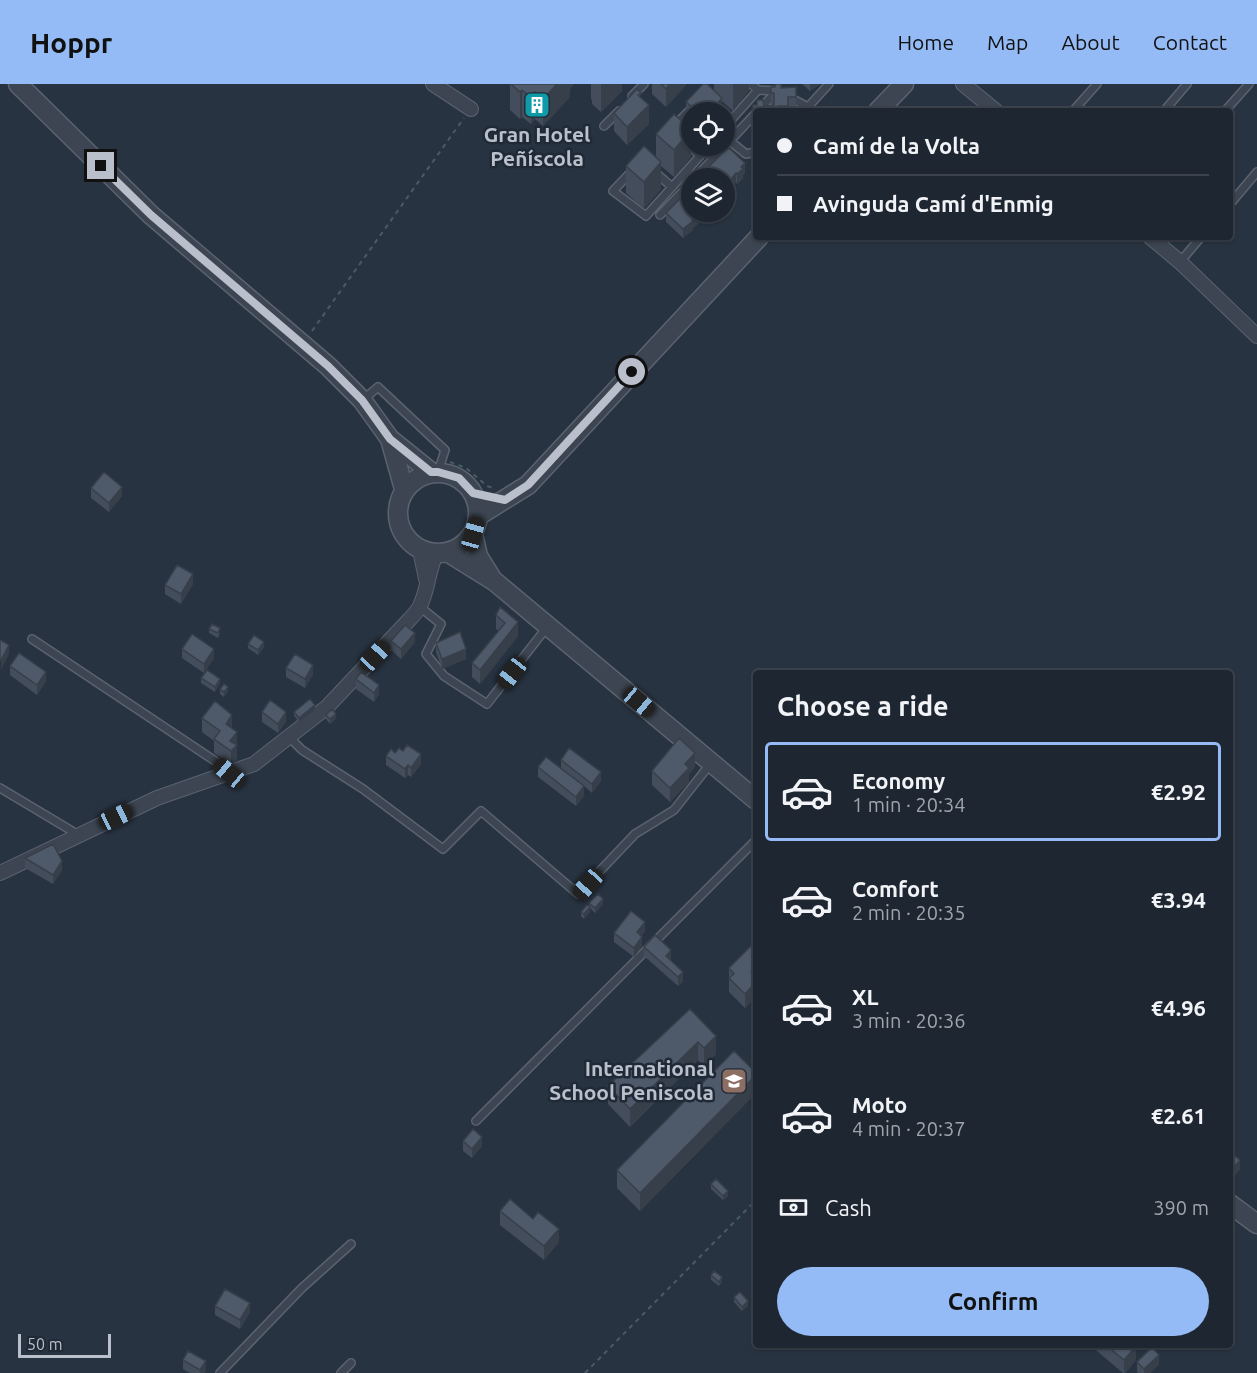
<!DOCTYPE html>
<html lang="en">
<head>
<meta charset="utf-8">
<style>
	:root { --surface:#1e2631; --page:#262e39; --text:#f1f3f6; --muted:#a1a5ab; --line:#3c434d; --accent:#94bbf5 }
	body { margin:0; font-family:Ubuntu,sans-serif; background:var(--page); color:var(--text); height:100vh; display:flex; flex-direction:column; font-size:22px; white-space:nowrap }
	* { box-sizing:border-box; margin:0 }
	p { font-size:20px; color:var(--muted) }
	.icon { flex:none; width:33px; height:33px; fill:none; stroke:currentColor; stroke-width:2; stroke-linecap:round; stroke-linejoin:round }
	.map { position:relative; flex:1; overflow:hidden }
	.sheet { position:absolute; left:753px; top:586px; width:480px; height:678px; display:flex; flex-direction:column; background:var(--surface); border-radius:6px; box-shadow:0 2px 4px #0004,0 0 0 2px var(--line) }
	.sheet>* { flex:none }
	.top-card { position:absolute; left:753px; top:24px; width:480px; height:132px; border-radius:6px; box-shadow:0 2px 4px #0004,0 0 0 2px var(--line); display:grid; align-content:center; height:132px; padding:0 24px; background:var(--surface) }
	.tools { position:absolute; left:681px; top:18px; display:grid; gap:12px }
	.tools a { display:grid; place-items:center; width:54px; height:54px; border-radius:50%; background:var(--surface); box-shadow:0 2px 4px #0004,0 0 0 2px var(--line); font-size:30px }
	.scale { position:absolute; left:18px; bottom:15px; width:93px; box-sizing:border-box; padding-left:6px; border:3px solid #b9c0cb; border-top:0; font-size:16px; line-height:21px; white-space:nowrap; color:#b9c0cb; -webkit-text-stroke:4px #202a37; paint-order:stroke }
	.end { position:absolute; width:27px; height:27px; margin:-14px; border:8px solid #b9c0cb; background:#111; box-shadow:0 0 0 3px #111 }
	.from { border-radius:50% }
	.car { position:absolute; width:18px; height:36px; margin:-18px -9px; border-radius:8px; box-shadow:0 0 4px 2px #0007; background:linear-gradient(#222 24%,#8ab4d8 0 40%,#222 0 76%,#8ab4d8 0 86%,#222 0) }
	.top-card b { display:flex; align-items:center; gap:21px; height:57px; font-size:22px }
	.top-card b+b { border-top:2px solid var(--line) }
	.top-card i { width:15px; height:15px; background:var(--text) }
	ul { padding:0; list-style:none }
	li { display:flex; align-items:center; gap:18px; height:99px; margin:0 12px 9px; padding:0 12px; border:3px solid transparent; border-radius:6px }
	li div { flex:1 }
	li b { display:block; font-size:22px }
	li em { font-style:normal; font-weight:700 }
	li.on { border-color:var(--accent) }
	li>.icon { width:54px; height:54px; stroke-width:1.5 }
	h2 { padding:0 24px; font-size:27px; line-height:72px }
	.pay { display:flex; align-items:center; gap:15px; height:66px; padding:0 24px; font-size:22px }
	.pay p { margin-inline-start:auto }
	.action { display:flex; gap:12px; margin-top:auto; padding:12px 24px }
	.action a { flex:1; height:69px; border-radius:36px; background:var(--accent); color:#111; font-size:24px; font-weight:700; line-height:69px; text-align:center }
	header { display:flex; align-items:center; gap:36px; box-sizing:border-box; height:84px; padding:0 30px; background:var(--accent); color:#111 }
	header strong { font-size:28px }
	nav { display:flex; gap:33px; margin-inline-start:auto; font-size:21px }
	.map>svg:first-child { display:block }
</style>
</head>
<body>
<header>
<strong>Hoppr</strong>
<nav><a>Home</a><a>Map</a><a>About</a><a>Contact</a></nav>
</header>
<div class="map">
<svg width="1257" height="1289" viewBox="0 0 1257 1289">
	<rect width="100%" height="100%" fill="#283341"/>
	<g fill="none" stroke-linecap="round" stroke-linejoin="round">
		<g stroke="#5a636f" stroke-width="10">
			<path id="service" d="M751,0L758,6L777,7
				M632,12L644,0
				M787,12L808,23L829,0
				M758,27L775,9
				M1073,27L1097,0
				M1164,27L1187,0
				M1225,27L1249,0
				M604,42L619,27
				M674,42L692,24
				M724,44L758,6
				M685,56L700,72
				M730,57L746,70L756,68
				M632,87L613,107L646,132L709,62
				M656,89L672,103
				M695,94L756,29
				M1230,120L1257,88
				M660,131L692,98
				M1180,178L1201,153
				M364,315L378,303L445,366L438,388
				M420,523L441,540L426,570L444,592L487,620L547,543
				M32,555L215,677L229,689
				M289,653L302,666L363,705L443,765L481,727L578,810L635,750L674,726L711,679
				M0,704L72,747L75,752
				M476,1037L756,756
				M220,1289L302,1204L351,1160
				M341,1289L351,1279"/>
		</g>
		<g stroke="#5a636f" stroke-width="16">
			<path id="minor" d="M433,0L471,25
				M963,0L996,27
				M1150,153L1180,178L1257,252
				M420,466L426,495
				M0,789L157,714L254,680L327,623L408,537C412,533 417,528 420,522C428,506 428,487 436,470"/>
		</g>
		<g stroke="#5a636f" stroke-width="21">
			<path id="tertiary" d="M18,0L151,131L328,282L362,316L390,355L431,388
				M878,27L904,0
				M390,355L404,405
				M398 429a40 40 0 1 1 80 0a40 40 0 1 1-80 0Z
				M478,432L528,401L759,153
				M473,450L478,472L491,493
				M449,469L494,497L756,716
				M1230,1120L1257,1140"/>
		</g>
		<path stroke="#485d5f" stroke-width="2" stroke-dasharray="4.5 4.5" stroke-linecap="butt" d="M312,247L464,34
			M450,378L466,384L487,402L493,404
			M585,1289L756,1116"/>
		<use href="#service" stroke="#3c4551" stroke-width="7"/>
		<use href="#minor" stroke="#3c4551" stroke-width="14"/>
		<use href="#tertiary" stroke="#3c4551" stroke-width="18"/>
	</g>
	<path fill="#434d5b" d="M510,0H574L570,5L569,14L543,42L535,35L531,40L522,33L520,35L510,26Z
		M591,0H622V7L601,28L592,20V16L591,15Z
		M652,0H686V1L666,23L652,10Z
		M714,0H749V6L733,27L722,17V28H692L691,73L674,93L661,82V105L644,125L626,109V82L656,73V50L686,41V18L714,7Z
		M802,0H820L810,7Z
		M771,3H796V27H756V47H753V21L771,22Z
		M614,29L649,40L627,61L614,47Z
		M728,63L745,89L743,91V94L737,100L736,98L725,113L724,94Z
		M692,128H711L709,130L707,128L706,130V133L693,144V146L683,154L666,138V129Z
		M91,404L122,412L109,428L91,414Z
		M193,500L181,520L165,510V501Z
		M496,531L518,552L480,600L472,593V579L499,547L496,545Z
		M209,545L220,549L218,554L209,549Z
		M391,557L415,558L401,575L391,566Z
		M436,559L466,575L442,585L436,568Z
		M248,560L264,563L258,571L248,564Z
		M182,565L214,574L204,589L182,574Z
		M10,582L46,597L37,611L10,591Z
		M286,584L313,590L305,604L286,593Z
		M201,594L220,599L215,608L201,599Z
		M356,595L379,610L374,618L356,605Z
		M220,605L228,607L224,613L220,610Z
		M315,626L299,638L294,632V628Z
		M262,628L286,637L278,649L262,638Z
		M326,631L336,634L330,640L326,635Z
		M202,634L232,645L237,648V675L231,681L214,669V657L202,648Z
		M395,669L421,680L411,693L408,691L405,694L386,681V672Z
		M561,676L601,697L592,709L584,702V712L576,722L538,693V683L561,685Z
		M695,683L689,690V698L670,718L652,701V687Z
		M25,774L62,786L53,800L25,784Z
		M589,819L603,820L595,829L590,824V828L584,835L581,832V828L589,823Z
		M645,847L641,852L642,862L634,873L614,858V849Z
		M756,857V912L745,924L729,908V884Z
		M644,863L671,875V876L683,897L678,902L644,872Z
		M690,925L716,970L704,983L698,976L630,1043L608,1020V1002Z
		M756,989V1009L640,1127L617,1104V1086Z
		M463,1057L482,1062L472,1074L463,1067Z
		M1230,1068L1240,1085L1232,1095L1230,1094Z
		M711,1100L728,1112L723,1116L711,1105Z
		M500,1127L559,1158L544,1176L500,1141Z
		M711,1191L722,1198L719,1202L711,1196Z
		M734,1213L748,1222L742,1227L734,1218Z
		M215,1222L250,1228L240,1245L215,1231Z
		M1091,1262H1138L1136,1264V1276L1125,1289H1123Z
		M183,1276L206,1286L204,1289H190L183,1285Z
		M1137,1278L1159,1280L1150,1289H1138L1137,1287Z"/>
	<path fill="#373f4a" d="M557,0H574L570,5L569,14L543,42V15Z
		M603,0H622V7L601,28V1Z
		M670,0H686V1L666,23V5Z
		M733,0H749V6L733,27Z
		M810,0H820L810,7Z
		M522,6V33L520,35V8Z
		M535,8V35L531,40V13Z
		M722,14V28H710Z
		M649,21V40L627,61V43Z
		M691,46V73L674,93V66Z
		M661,78V105L644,125V98Z
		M745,79V89L743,91V94L737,100V90Z
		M736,89V98L725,113V103Z
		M701,128H707L706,130V133L693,144V146L683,154V145L692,136Z
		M122,403V412L109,428V419Z
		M193,490V500L181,520V510Z
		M518,538V552L480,600V586Z
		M415,549V558L401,575V565Z
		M264,558V563L258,571V566Z
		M9,561V570L1,586V576Z
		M214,565V574L204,589V580Z
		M466,565V575L442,585V575Z
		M313,581V590L305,604V595Z
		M46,588V597L37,611V601Z
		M220,595V599L215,608V603Z
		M379,601V610L374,618V609Z
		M228,603V607L224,613V608Z
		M315,621V626L299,638V634Z
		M286,628V637L278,649V640Z
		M336,630V634L330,640V635Z
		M232,631V645L226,640Z
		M237,648V675L231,681V667L230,657Z
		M695,669V683L689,690V698L670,718V704L685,680Z
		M421,670V680L411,693V684Z
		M408,681V691L405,694V685Z
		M601,688V697L592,709V700Z
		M584,702V712L576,722V713Z
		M62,777V786L53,800V791Z
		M603,815V820L595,829V824Z
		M590,823V828L584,835V830Z
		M645,838V847L637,858V848Z
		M642,853V862L634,873V864Z
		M671,866V875L666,881V872Z
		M756,883V897L751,888Z
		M683,888V897L678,902V893Z
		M756,898V912L745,924V910Z
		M716,952V970L704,983V964Z
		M698,958V976L630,1043V1025Z
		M756,991V1009L640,1127V1109Z
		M482,1053V1062L472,1074V1065Z
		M1240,1076V1085L1232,1095V1086Z
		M728,1107V1112L723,1116V1112Z
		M559,1145V1158L544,1176V1162Z
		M722,1193V1198L719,1202V1198Z
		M748,1217V1222L742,1227V1223Z
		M250,1219V1228L240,1245V1236Z
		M1135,1262H1138L1136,1264V1276L1124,1289V1276Z
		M1159,1271V1280L1150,1289H1144V1285Z
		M206,1277V1286L204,1289H200V1286Z"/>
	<path fill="#4e5a6a" stroke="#373f4a" stroke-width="1.5" d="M511,0H557L543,15L535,8L531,13L522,6L520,8Z
		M661,0H670L666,5Z
		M703,0H707L722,14L710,28H698L686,18Z
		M775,0H781V4L796,3V13H788V22H778V27H756V28H753V21H757V16H763L764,22H774V9H771V3H775Z
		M637,5L641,9L638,11L649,21L627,43L614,29Z
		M674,30L691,46L674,66L656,50Z
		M644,62L661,78L644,98L626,82Z
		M728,63L745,79L741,83L743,85L737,90L736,89L725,103L724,94H698Z
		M692,102V128H701L692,136L693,137L683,145L666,129Z
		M104,388L122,403L109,419L91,404Z
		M177,481L193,490L181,510L165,501Z
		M500,523L518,538L480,586L472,579L505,539L496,531Z
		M212,540L220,544L218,549L209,545Z
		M405,541L415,549L401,565L391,557Z
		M460,548L466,565L442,575L436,559Z
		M192,550L214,565L204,580L182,565Z
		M254,551L264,558L258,566L248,560Z
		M0,556L9,561L1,576H0Z
		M19,569L46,588L37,601L10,582Z
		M295,570L313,581L305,595L286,584Z
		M207,586L220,595L215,603L201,594Z
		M361,588L379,601L374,609L356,595Z
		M224,600L228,603L224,608L220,605Z
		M310,615L315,621L299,634L294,628Z
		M270,616L286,628L278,640L262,628Z
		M215,617L232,631L226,640L237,648L230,657L237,661L231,667L214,655L220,647L202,634Z
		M332,625L336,630L330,635L326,631Z
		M679,654L695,669L685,680L689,684L670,704L652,687Z
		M407,661L421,670L411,684L408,681L405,685L386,672L391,665L395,669L399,664L403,667Z
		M569,664L601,688L592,700L561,676Z
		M546,673L584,702L576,713L538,683Z
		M53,760L62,777L53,791L25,774Z
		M598,810L603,815L595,824L589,819Z
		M587,821L590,823L584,830L581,828Z
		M631,827L645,838L637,848L642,853L634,864L614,849Z
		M655,851L671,866L666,872L683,888L678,893L644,863Z
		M756,857V883L751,888L756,893V898L745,910L729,894L734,890L729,884Z
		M690,925L716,952L704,964L698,958L630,1025L608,1002Z
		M734,967L756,989V991L640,1109L617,1086Z
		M473,1045L482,1053L472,1065L463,1057Z
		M1230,1068L1240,1076L1232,1086L1230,1084Z
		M716,1095L728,1107L723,1112L711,1100Z
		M510,1115L533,1135L538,1128L559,1145L544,1162L500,1127Z
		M714,1187L722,1193L719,1198L711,1191Z
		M225,1205L250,1219L240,1236L215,1222Z
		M740,1208L748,1217L742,1223L734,1213Z
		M1107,1262H1136L1124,1276Z
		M1152,1263L1159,1271L1144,1285L1137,1278Z
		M188,1267L206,1277L200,1286L183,1276Z"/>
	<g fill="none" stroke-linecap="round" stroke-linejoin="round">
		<path stroke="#b9c0cb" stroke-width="8" d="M101,82L151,131L328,282L362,316L390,355L431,388H438L459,394L473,409L505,416L528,401L632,288"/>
	</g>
	<defs>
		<g id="building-square" transform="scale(1.35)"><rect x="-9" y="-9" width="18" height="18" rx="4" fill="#0f9aa8" stroke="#202a37"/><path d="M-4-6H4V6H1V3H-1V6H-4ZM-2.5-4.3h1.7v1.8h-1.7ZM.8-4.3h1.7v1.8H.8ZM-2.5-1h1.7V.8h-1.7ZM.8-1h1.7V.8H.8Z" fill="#fff"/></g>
		<g id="school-square" transform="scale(1.35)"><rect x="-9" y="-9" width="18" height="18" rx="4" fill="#8d6e63" stroke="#202a37"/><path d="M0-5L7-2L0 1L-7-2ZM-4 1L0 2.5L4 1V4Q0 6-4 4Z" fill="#fff"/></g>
	</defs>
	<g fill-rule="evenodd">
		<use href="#building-square" x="537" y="21"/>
		<use href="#school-square" x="734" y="997"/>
	</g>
	<g text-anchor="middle" stroke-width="5" stroke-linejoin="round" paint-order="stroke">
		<g font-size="21" font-weight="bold" fill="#b9c0cb" stroke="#202a37">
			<text x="537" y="58">Gran Hotel<tspan x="537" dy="24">Peñíscola</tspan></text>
			<text x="714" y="992" text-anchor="end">International<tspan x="714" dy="24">School Peniscola</tspan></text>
		</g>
	</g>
</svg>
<div class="tools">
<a><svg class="icon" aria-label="locate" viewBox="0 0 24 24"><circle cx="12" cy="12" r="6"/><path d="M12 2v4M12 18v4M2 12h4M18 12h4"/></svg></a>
<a><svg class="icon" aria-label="layers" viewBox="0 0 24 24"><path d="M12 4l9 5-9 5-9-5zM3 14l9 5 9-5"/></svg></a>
</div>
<div class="scale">50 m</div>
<i class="end from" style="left:632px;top:288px"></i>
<i class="end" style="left:101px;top:82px"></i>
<i class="car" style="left:473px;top:450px;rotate:16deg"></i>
<i class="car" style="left:375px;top:572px;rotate:43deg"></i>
<i class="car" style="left:512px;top:589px;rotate:218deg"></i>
<i class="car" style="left:639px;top:618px;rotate:130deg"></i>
<i class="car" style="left:229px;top:689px;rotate:310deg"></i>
<i class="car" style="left:116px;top:733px;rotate:65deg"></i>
<i class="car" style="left:588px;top:800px;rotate:222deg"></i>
<div class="top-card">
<b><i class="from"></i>Camí de la Volta</b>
<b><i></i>Avinguda Camí d'Enmig</b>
</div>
<section class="sheet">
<h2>Choose a ride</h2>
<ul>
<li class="on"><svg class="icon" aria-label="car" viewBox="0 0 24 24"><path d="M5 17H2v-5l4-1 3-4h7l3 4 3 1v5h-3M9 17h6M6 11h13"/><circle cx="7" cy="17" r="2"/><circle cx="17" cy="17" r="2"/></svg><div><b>Economy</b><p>1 min · 20:34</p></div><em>€2.92</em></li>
<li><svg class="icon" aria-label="car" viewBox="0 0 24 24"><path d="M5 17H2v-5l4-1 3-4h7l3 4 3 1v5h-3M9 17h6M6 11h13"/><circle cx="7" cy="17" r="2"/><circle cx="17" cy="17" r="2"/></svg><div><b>Comfort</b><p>2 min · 20:35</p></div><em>€3.94</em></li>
<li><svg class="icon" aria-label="car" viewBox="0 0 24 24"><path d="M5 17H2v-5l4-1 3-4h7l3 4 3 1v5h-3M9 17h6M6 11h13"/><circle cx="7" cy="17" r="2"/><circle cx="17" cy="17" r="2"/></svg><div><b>XL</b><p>3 min · 20:36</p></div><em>€4.96</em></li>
<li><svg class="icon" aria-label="car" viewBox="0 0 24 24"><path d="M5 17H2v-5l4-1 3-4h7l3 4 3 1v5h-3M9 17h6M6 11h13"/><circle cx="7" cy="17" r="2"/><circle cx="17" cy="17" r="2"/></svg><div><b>Moto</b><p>4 min · 20:37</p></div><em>€2.61</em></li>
</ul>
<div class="pay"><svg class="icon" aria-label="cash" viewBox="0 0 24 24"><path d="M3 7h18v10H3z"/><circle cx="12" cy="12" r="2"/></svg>Cash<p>390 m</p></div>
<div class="action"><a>Confirm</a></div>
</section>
</div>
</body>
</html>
